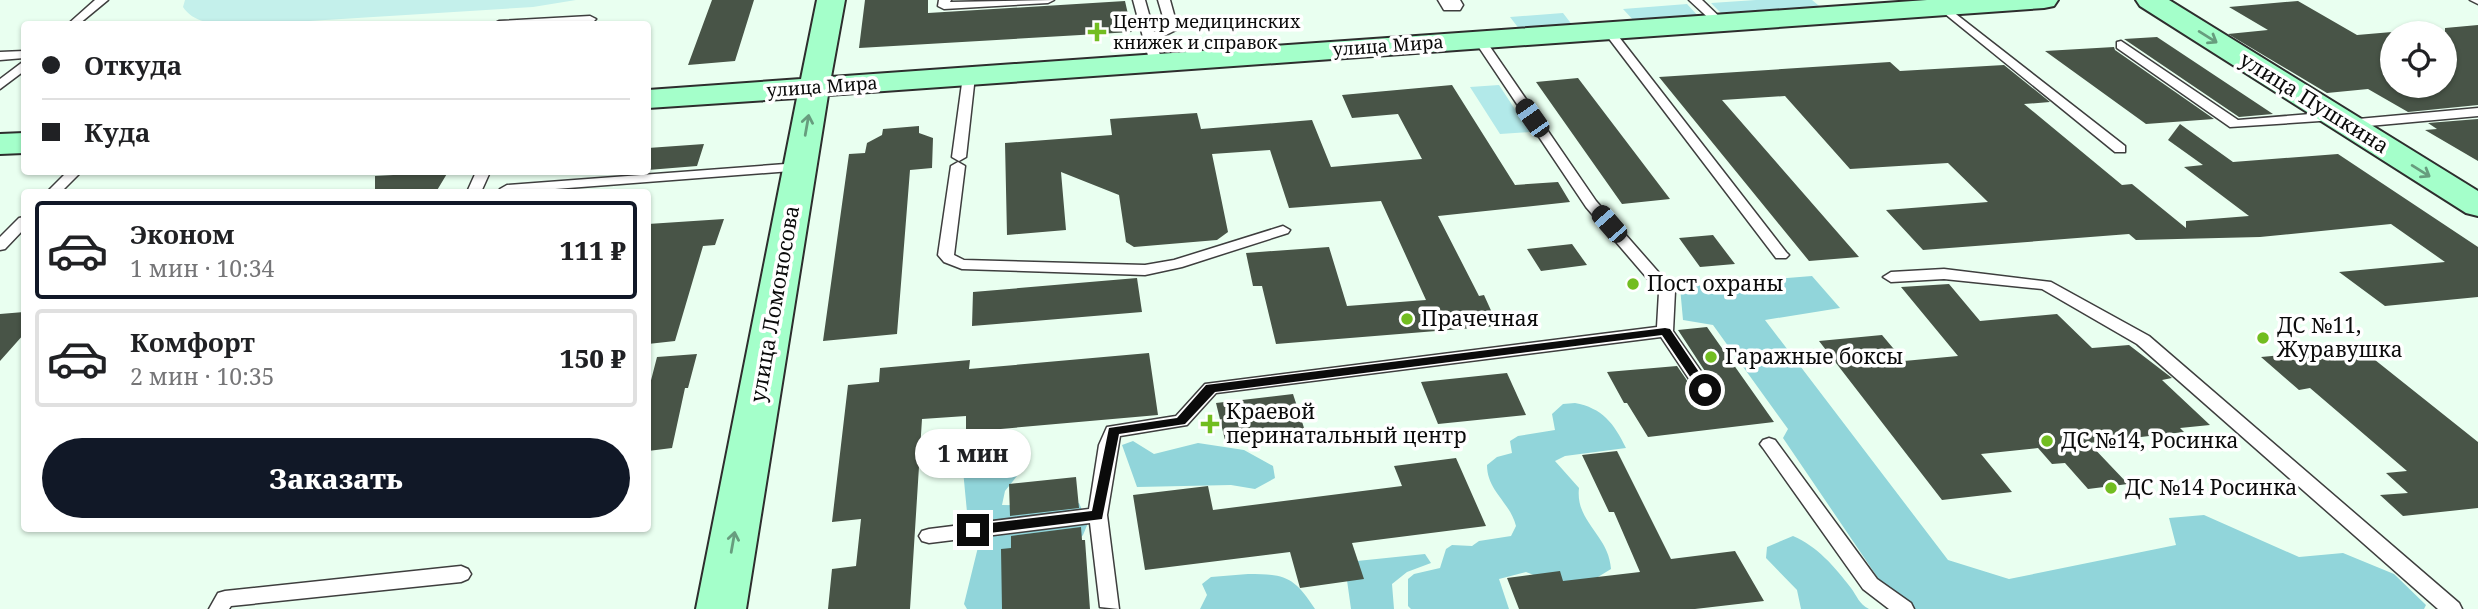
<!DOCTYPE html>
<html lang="ru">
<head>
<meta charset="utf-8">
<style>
	:root { --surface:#fff; --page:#f2f2f2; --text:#202124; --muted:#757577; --line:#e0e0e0; --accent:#111827 }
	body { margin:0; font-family:"Noto Serif",serif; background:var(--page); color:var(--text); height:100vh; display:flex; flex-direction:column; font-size:26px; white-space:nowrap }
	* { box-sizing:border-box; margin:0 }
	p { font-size:23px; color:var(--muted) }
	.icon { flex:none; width:38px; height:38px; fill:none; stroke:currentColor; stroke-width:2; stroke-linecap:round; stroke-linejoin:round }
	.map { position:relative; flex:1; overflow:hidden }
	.sheet { position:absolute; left:21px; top:189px; width:630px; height:343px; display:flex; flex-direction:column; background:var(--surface); border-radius:7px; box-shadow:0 2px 5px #0004 }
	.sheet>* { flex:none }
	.banner { position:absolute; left:21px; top:21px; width:630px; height:154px; border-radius:7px; box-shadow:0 2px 5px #0004; display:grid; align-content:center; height:154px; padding:0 21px; background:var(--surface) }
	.fabs { position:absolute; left:2380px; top:21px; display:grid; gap:14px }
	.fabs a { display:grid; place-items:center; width:77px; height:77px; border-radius:50%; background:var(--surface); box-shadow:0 2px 5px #0004; font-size:35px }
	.end { position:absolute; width:32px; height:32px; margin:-16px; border:9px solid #0b0b0b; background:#fff; box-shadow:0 0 0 4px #fff }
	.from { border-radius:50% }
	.bubble { position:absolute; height:49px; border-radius:24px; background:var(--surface); box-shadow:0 2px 5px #0004; font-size:23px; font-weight:800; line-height:49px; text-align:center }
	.car { position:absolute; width:21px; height:42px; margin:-21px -10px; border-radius:9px; box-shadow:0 0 5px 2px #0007; background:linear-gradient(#222 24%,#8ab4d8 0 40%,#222 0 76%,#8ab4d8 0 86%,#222 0) }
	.banner b { display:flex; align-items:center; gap:24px; height:66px; font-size:26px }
	.banner b+b { border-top:2px solid var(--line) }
	.banner i { width:18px; height:18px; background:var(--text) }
	ul { padding:12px 0 0; list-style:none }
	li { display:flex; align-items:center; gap:21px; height:98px; margin:0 14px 10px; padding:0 7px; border:4px solid var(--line); border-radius:7px }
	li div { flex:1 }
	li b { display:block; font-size:26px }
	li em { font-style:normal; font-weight:800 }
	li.current { border-color:var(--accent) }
	li>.icon { width:63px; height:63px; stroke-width:1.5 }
	.button { display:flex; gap:14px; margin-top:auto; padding:14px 21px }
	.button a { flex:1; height:80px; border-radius:42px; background:var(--accent); color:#fff; font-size:28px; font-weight:800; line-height:80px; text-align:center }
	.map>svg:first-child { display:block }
</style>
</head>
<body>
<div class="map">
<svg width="2478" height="609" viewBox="0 0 2478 609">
	<rect width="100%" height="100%" fill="#e9fff0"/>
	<path fill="#b2e9e9" d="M1756,0H1812L1824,10L1725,17L1711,3Z
		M1687,4L1700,18L1635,22L1623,9Z
		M1563,13L1573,26L1520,30L1510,17Z
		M1499,85L1530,132L1500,134L1470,87Z"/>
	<path fill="#91d5da" d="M1812,276L1840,308L1765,320L1948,560L2009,579L2176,545L2169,518L2204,515L2299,557L2343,553L2394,574L2426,605L2424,609H1915L1880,581L1783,438L1788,429L1713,325L1683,320L1680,287Z
		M1575,403C1602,408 1614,423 1626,448L1565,456L1555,461L1579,488C1575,522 1609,535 1611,569L1575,591L1526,572L1499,579L1509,609H1411L1408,606V579L1414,574L1440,568L1446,549L1452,545L1472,546L1479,541L1511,536L1516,526C1510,502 1487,491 1487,465L1497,457L1512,453L1510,441L1518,436L1555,430L1552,414L1563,404Z
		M1133,441L1154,454L1198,443L1244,450L1273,466L1275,478L1255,489L1231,485L1137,487L1122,445Z
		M974,451C992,451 1004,449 1017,463V476L1005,491L1002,505L1065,506L1079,503L1088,523L1083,535L1074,546L1007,609H967L964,604L981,535L967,512L963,470Z
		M1793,536C1817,546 1835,567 1851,588C1857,596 1859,604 1869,609H1801L1797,590L1766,558L1767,547Z
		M1425,554L1431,563L1407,572L1392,584L1394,609H1351L1346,573L1357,561Z
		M1248,574C1286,574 1294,577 1315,609H1200L1207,595L1202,584L1211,577Z"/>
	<path fill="#c4f0eb" d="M185,0H576L533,7L261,24C237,24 198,30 183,7Z"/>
	<path fill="#485447" d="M712,0H754L735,61L688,65Z
		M865,0H928V13L1125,1L1132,32L859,48Z
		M2298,1L2357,35L2392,32V86H2445V28L2478,25V105L2408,112L2368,89L2327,93L2228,34L2268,30L2229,7Z
		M2157,37L2163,41L2273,114L2239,117L2124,39Z
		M2114,47L2115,50L2214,119L2146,124L2045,51Z
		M1890,62L1900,71L2004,65L2050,102L2024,104L2122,185L2132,184L2186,228V221L2249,216L2184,167L2203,165L2168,140L2180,124L2233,162L2338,154L2478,247V297L2385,306L2339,272L2445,262L2391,224L2260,237L2136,240L2129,234L1923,250L1886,210L1988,202L1948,163L1850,169L1785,96L1722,100L1859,257L1809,261L1659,77Z
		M1578,78L1670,199L1622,204L1536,82Z
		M1452,85L1515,185L1558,182L1570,202L1438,216L1479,296L1484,295L1498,326L1276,344L1262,286H1253L1246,253L1329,247L1347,306L1426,300L1381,201L1289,208L1270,150L1212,154L1228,232L1217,240L1134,247L1126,242L1119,195L1061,172L1066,230L1007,235L1005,143L1112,135L1110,119L1197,113L1201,129L1312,120L1331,167L1422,159L1398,114L1352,118L1342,95Z
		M2478,119V161L2425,130L2437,129L2428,123Z
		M919,126V133L933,138L932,168L910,170L897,334L823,341L849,154L865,153L867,143L882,135L883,129Z
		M704,144L697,166L648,170V148Z
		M448,172L436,192H375V176Z
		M724,219L715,245L703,246L675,341L648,344V224Z
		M1713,235L1735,264L1700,267L1679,238Z
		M1572,244L1587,265L1541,271L1527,249Z
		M1137,278L1142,312L972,326L973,292Z
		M1949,284L1980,321L2057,314L2092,348L2129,345L2172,378L2162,380L2210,425L2180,428L2184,432L2089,443L2128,484L2088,489L2065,463L2052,464L2038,448L1981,454L2012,492L1942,500L1819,341L1882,335L1904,361L1958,356L1901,287Z
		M24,312V334L0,361V314Z
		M1707,327L1774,422L1648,437L1627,403H1624L1607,372L1677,366L1697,395L1711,397L1716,388L1678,330Z
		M2360,348L2478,442V508L2403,516L2380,495L2408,493L2386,473L2407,471L2310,388L2299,390L2261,357Z
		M1149,353L1158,415L966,432V416L922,419L910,609H828L832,569L856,566L861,519L832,522L848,385L879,382L880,368L970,360L969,369Z
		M697,354L688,388H685L672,448L648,451V392L657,357Z
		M1507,373L1526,415L1438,424L1421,382Z
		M1293,394L1305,431L1225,440L1216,403Z
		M1617,451L1671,559L1735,551L1764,601L1695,609H1519L1507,578L1560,571L1563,581L1640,572L1614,512H1609L1582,455Z
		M1456,458L1486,526L1352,543L1364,579L1300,588L1290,552L1145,570L1133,495L1208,486L1213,510L1402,486L1394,466Z
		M1076,477L1079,508L1010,516L1009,484Z
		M1081,527L1082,540H1085L1090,609H1002L1001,549L1011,548V536Z"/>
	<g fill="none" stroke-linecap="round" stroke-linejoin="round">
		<g stroke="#3e3e3e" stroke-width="3">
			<path id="lane" d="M95,0H108L79,24H68Z
				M939,0H951L950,2L1054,0L1048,3L944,9L938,6Z
				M1133,0H1145L1154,32L1166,27L1158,0H1170L1178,29L1156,40L1162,63L1160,66L1156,67L1150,63Z
				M1689,0H1702L1726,23L1716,25Z
				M2470,0H2478V4Z
				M1943,4L2125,146V152H2115L1939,9V5Z
				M590,16L596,19L594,21L552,24H493L499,21Z
				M1608,27L1612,28L1786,252L1789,255L1786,258H1776L1604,32V28Z
				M1480,36L1484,38L1596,201L1675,291L1673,331L1714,390L1711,394H1699L1661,337L1216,393L1187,425L1120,436L1107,515L1119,609L1100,607L1090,523L929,543L922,541L919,536L922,531L929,529L1089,509L1099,445L1107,427L1176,416L1205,384L1657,327L1659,292L1586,207L1474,40Z
				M2121,41L2238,120L2335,112L2341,116L2335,120L2230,127L2117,48V42Z
				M0,52L24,51V58L0,60Z
				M24,61V71L0,89V79Z
				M969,72L975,76L966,157L959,161L952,157L963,76Z
				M2478,108V116L2347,128L2340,124L2347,120Z
				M958,162L965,166L954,255L964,260L1145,265L1174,260L1283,226L1290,230L1288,233L1182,267L1145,275L962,269L944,262L938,255L951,166Z
				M799,163L806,167L804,170L516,192H504L500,189L507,185Z
				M67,172H81L61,192H47Z
				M476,172H490L481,192H467Z
				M24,217V229L5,249L0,250V237L19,218Z
				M1944,269L2051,282L2149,336L2459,603L2462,609H2438L2137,344L2042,289L1944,279L1891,282L1883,277L1891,272Z
				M1769,438L1775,440L1877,579L1911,603L1914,609H1889L1863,589L1763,448L1760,444L1763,440Z
				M461,566L468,569L471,574L468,579L461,582L231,606L229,609H209L218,593L225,591Z"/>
		</g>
		<g stroke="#3e3e3e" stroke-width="3">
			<path id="street" d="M1438,0H1460L1463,5L1460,10H1444Z"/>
		</g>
		<g stroke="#2d2d2d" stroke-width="4">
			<path id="secondary" d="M817,0H845L831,77L1927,0H2058L2054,6L2044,8L828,95L746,609H696L797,98L648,108V90L801,79Z
				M2136,0H2169L2478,191V216L2466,213L2140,6Z
				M24,133V153L0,154V134Z"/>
		</g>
		<use href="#lane" fill="#fff" fill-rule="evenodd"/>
		<use href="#street" fill="#fff" fill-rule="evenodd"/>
		<use href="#secondary" fill="#a4ffca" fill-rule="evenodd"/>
	</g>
	<defs><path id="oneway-shaft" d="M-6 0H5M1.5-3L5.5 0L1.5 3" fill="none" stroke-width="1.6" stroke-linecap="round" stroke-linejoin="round" transform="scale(1.75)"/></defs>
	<g stroke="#679d7e">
		<use href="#oneway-shaft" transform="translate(2208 37) rotate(32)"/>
		<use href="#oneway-shaft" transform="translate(807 125) rotate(-80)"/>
		<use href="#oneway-shaft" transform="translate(2421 171) rotate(32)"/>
		<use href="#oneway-shaft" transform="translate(733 542) rotate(-80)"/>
	</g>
	<path fill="#0b0b0b" d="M1665,328L1670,329L1709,387V393H1701L1662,335L1215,392L1185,424L1119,434L1102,519L973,535L966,530L973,525L1092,511L1109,428L1177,418L1206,385Z"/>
	<g fill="#72bd20" stroke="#fff" stroke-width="2.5">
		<path d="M1093.5 21.5h7v7h7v7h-7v7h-7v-7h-7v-7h7z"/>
		<circle cx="1633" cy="284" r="7"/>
		<circle cx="1407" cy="319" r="7"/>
		<circle cx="2263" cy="338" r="7"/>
		<circle cx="1711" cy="357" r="7"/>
		<path d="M1206.5 413.5h7v7h7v7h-7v7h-7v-7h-7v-7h7z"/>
		<circle cx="2047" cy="441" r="7"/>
		<circle cx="2111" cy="488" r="7"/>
	</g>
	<g text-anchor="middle" stroke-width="7" stroke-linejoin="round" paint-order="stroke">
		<g font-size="18" fill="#0b0b0b" stroke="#fff" text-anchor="start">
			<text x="1113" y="28">Центр медицинских<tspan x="1113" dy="21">книжек и справок</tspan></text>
		</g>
		<g font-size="18" fill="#0b0b0b" stroke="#fff">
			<text transform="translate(1388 46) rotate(-4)" y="6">улица Мира</text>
			<text transform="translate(822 87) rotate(-4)" y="6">улица Мира</text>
		</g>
		<g font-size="21" fill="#0b0b0b" stroke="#fff">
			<text transform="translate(2314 103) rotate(32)" y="7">улица Пушкина</text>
			<text transform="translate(775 304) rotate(-80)" y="7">улица Ломоносова</text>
		</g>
		<g font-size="21" fill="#0b0b0b" stroke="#fff" text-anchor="start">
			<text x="1647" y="291">Пост охраны</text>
			<text x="1421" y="326">Прачечная</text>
			<text x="2277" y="333">ДС №11,<tspan x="2277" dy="24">Журавушка</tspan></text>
			<text x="1725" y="364">Гаражные боксы</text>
			<text x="1226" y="419">Краевой<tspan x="1226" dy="24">перинатальный центр</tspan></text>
			<text x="2061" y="448">ДС №14, Росинка</text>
			<text x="2125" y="495">ДС №14 Росинка</text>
		</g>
	</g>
</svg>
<div class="fabs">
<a><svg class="icon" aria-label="locate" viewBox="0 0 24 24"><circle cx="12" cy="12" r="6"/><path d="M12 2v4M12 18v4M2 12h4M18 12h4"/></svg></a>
</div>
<i class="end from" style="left:1705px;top:390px"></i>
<i class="end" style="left:973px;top:530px"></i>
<div class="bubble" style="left:915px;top:429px;width:116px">1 мин</div>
<i class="car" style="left:1532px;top:118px;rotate:325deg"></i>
<i class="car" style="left:1609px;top:224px;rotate:319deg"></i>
<div class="banner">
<b><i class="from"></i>Откуда</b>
<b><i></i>Куда</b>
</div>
<section class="sheet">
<ul>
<li class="current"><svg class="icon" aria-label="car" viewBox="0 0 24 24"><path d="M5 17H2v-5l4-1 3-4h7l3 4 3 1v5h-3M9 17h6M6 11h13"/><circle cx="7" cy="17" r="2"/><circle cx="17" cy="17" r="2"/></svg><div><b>Эконом</b><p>1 мин · 10:34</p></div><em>111 ₽</em></li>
<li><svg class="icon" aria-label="car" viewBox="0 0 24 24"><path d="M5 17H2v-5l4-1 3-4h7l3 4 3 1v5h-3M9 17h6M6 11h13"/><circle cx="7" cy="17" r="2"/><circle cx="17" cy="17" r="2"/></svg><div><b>Комфорт</b><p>2 мин · 10:35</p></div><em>150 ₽</em></li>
</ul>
<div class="button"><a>Заказать</a></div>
</section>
</div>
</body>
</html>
